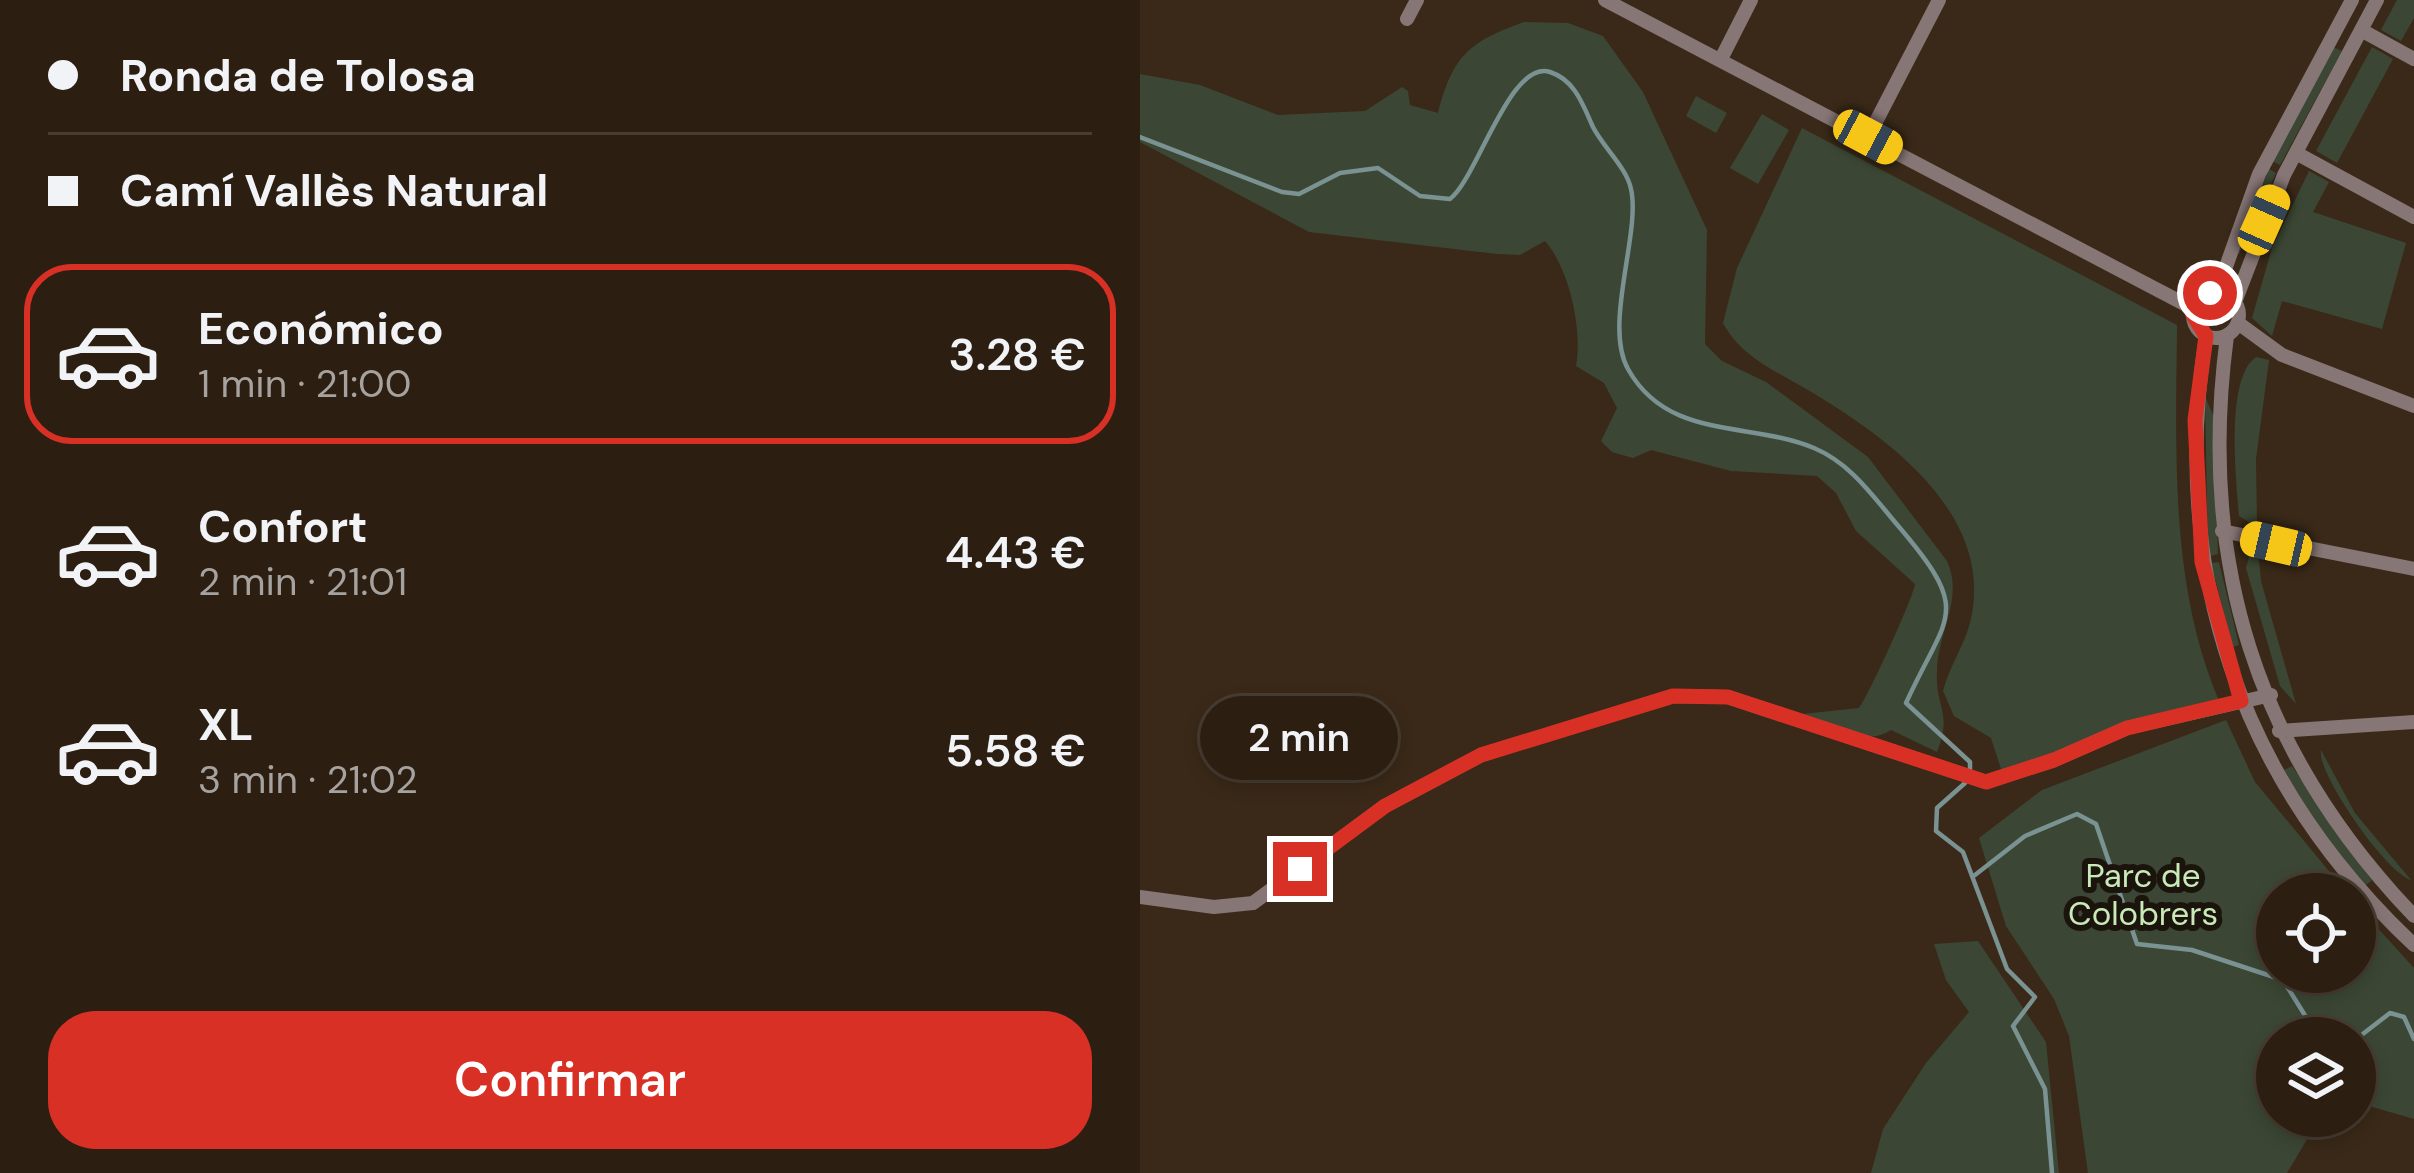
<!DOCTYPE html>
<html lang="es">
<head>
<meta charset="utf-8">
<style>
	:root { --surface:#2c1f12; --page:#34271b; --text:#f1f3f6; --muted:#a6a29f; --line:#483d32; --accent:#d93025 }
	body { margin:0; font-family:"DM Sans",sans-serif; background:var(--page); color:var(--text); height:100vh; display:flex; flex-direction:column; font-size:45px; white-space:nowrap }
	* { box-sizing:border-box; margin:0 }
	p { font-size:39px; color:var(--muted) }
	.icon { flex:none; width:66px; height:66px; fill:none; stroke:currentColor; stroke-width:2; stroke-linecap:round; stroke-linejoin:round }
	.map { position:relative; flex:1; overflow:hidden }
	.sheet { display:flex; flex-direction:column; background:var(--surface); width:1140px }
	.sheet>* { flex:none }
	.hud { display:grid; align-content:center; height:264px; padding:0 48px; background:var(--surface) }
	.fabs { position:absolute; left:1116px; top:873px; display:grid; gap:24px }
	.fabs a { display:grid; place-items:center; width:120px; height:120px; border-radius:50%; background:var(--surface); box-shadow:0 6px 18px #0003,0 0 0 3px var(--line); font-size:60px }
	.end { position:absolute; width:54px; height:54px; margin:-27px; border:15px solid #d93025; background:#fff; box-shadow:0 0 0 6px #fff }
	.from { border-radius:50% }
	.bubble { position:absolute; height:84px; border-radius:42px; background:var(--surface); box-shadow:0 6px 18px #0003,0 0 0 3px var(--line); font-size:39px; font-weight:600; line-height:84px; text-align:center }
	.car { position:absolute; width:36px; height:72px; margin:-36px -18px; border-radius:15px; box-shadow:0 0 9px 3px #0007; background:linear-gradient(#f5c518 24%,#345 0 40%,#f5c518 0 76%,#345 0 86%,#f5c518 0) }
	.hud b { display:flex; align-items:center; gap:42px; height:114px; font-size:45px }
	.hud b+b { border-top:3px solid var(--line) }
	.hud i { width:30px; height:30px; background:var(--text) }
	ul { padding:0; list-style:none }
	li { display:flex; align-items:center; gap:36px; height:180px; margin:0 24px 18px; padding:0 24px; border:6px solid transparent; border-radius:48px }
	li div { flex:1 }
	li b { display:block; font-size:45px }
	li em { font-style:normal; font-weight:600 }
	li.on { border-color:var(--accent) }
	li>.icon { width:108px; height:108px; stroke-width:1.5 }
	.cta { display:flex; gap:24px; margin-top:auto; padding:24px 48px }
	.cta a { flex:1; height:138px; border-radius:48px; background:var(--accent); color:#fff; font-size:48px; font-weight:600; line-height:138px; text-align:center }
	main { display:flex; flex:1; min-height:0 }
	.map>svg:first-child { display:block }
</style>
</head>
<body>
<main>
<section class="sheet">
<div class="hud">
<b><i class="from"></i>Ronda de Tolosa</b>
<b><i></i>Camí Vallès Natural</b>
</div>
<ul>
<li class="on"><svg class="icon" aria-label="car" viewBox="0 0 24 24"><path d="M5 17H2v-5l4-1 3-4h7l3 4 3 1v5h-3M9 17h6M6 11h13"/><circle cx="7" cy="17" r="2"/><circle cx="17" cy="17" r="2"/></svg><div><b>Económico</b><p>1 min · 21:00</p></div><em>3.28 €</em></li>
<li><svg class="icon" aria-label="car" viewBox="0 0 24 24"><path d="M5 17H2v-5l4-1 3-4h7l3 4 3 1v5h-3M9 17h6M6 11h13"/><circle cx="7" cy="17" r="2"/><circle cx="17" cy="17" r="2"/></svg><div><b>Confort</b><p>2 min · 21:01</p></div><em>4.43 €</em></li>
<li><svg class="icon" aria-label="car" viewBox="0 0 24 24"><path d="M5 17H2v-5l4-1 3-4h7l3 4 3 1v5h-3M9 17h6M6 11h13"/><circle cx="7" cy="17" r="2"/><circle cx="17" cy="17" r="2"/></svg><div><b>XL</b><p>3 min · 21:02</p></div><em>5.58 €</em></li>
</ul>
<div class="cta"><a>Confirmar</a></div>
</section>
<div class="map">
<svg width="1274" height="1173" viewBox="0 0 1274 1173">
	<rect width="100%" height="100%" fill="#3a2918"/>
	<path fill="#3b4734" d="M1257,0H1274V18L1261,41L1241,30Z
		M384,22L428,23L463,36L503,92L567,230L565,344L582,361L626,382L728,457L807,561C824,598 798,632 797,670C795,709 813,712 797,752L751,730C724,748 689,724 662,714L719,708C728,697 774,596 775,584L716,531L696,493L677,476L591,471L511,450L493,458L472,452L461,441L477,408L464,383L436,366C443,330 429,268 405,241L380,255L357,254L169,232L0,142V74L60,85L138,115L225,111L262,87L268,91L270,105L298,113C313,55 329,42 384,22Z
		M1193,47L1202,51L1140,165L1132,161Z
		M1232,47L1253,59L1197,163L1176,151Z
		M556,96L587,113L576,133L546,116Z
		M622,114L649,130L618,184L590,168Z
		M662,128L1037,325C1036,451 1029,588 1081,705L862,772L851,738L814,716L803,691C809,667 824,646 830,623C857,515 747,437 668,390C636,371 601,357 583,323L597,268Z
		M1129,169L1136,173L1099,254L1096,252Z
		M1169,171L1189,182L1173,212L1266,243L1242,329L1142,301L1132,336L1112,318L1132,248Z
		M1116,357L1129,360L1116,459L1117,527L1099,516C1096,480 1085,378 1116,357Z
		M1065,396L1073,415L1078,554L1068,557Z
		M1111,549H1118L1121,581L1156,704L1140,686L1106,568Z
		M1079,562L1099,645L1093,647L1071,563Z
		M1086,720L1115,782L1208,894H1137V972H1215V903L1274,968V1119L1215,1102V1038H1137V1116H1181L1147,1173H948L929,1036L914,999L866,926L839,838L902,790Z
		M1181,750L1215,813L1271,880C1246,873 1176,772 1181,750Z
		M1152,766L1232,880L1224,887L1172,819L1144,770Z
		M838,941L906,1042L919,1173H731L743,1129L786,1063L829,1012L806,980L794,944Z"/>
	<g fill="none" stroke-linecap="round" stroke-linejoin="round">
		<path stroke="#7a9292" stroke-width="4.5" d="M0,137L142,192L159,194L200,173L238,168L280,196L310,199C337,179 370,59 410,72C435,80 443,105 453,127C463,147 487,168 491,189C501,233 463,325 488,369C528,441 610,421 674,448C712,464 734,498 760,528C833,614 807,613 766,703L830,762V774
			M825,783L797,808L796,831L823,852L867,969L895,997L873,1026L905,1089L912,1173
			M835,875L885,836L937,814L956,824L997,944L1052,950L1143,980L1179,1038
			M1215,1040L1250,1013L1264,1017L1274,1039"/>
		<path stroke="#867675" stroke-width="14" d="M465,0L1054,309
			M267,19L277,0
			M1221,30L1274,59
			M582,57L611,0
			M728,137L799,0
			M1156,153L1274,217
			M1077,292L1119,174L1212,0
			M1053 315a23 23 0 1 1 46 0a23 23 0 1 1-46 0Z
			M1095,302L1144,175L1237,0
			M1098,323L1142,355L1274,406
			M1066,336C1029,573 1100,781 1274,945
			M1087,336C1057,562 1116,751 1274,916
			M1082,531L1274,569
			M1139,731L1274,722
			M0,897L74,907L113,903L245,806L341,755L533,696L588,697L846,782L914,760L987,728L1131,695"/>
	</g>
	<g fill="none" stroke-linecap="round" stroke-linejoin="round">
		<path stroke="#d93025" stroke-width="15" d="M160,869L245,806L341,755L533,696L588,697L846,782L914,760L987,728L1101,701L1062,562L1055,420L1066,336L1053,315L1058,302L1070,293"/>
	</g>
	<g text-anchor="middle" stroke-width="12" stroke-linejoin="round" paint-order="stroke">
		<g font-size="33" fill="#c9e9b9" stroke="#1b140c">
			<text x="1003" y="887">Parc de<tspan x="1003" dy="38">Colobrers</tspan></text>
		</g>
	</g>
</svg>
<div class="fabs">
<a><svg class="icon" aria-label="locate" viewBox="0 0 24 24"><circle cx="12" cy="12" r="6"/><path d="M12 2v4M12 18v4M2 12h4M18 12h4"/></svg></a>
<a><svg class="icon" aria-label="layers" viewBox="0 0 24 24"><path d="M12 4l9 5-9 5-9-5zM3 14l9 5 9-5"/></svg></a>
</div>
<i class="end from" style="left:1070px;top:293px"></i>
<i class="end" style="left:160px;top:869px"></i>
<div class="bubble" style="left:60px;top:696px;width:198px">2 min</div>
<i class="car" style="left:728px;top:137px;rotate:118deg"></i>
<i class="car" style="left:1124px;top:220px;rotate:24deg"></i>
<i class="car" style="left:1136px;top:544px;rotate:283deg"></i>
</div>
</main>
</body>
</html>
